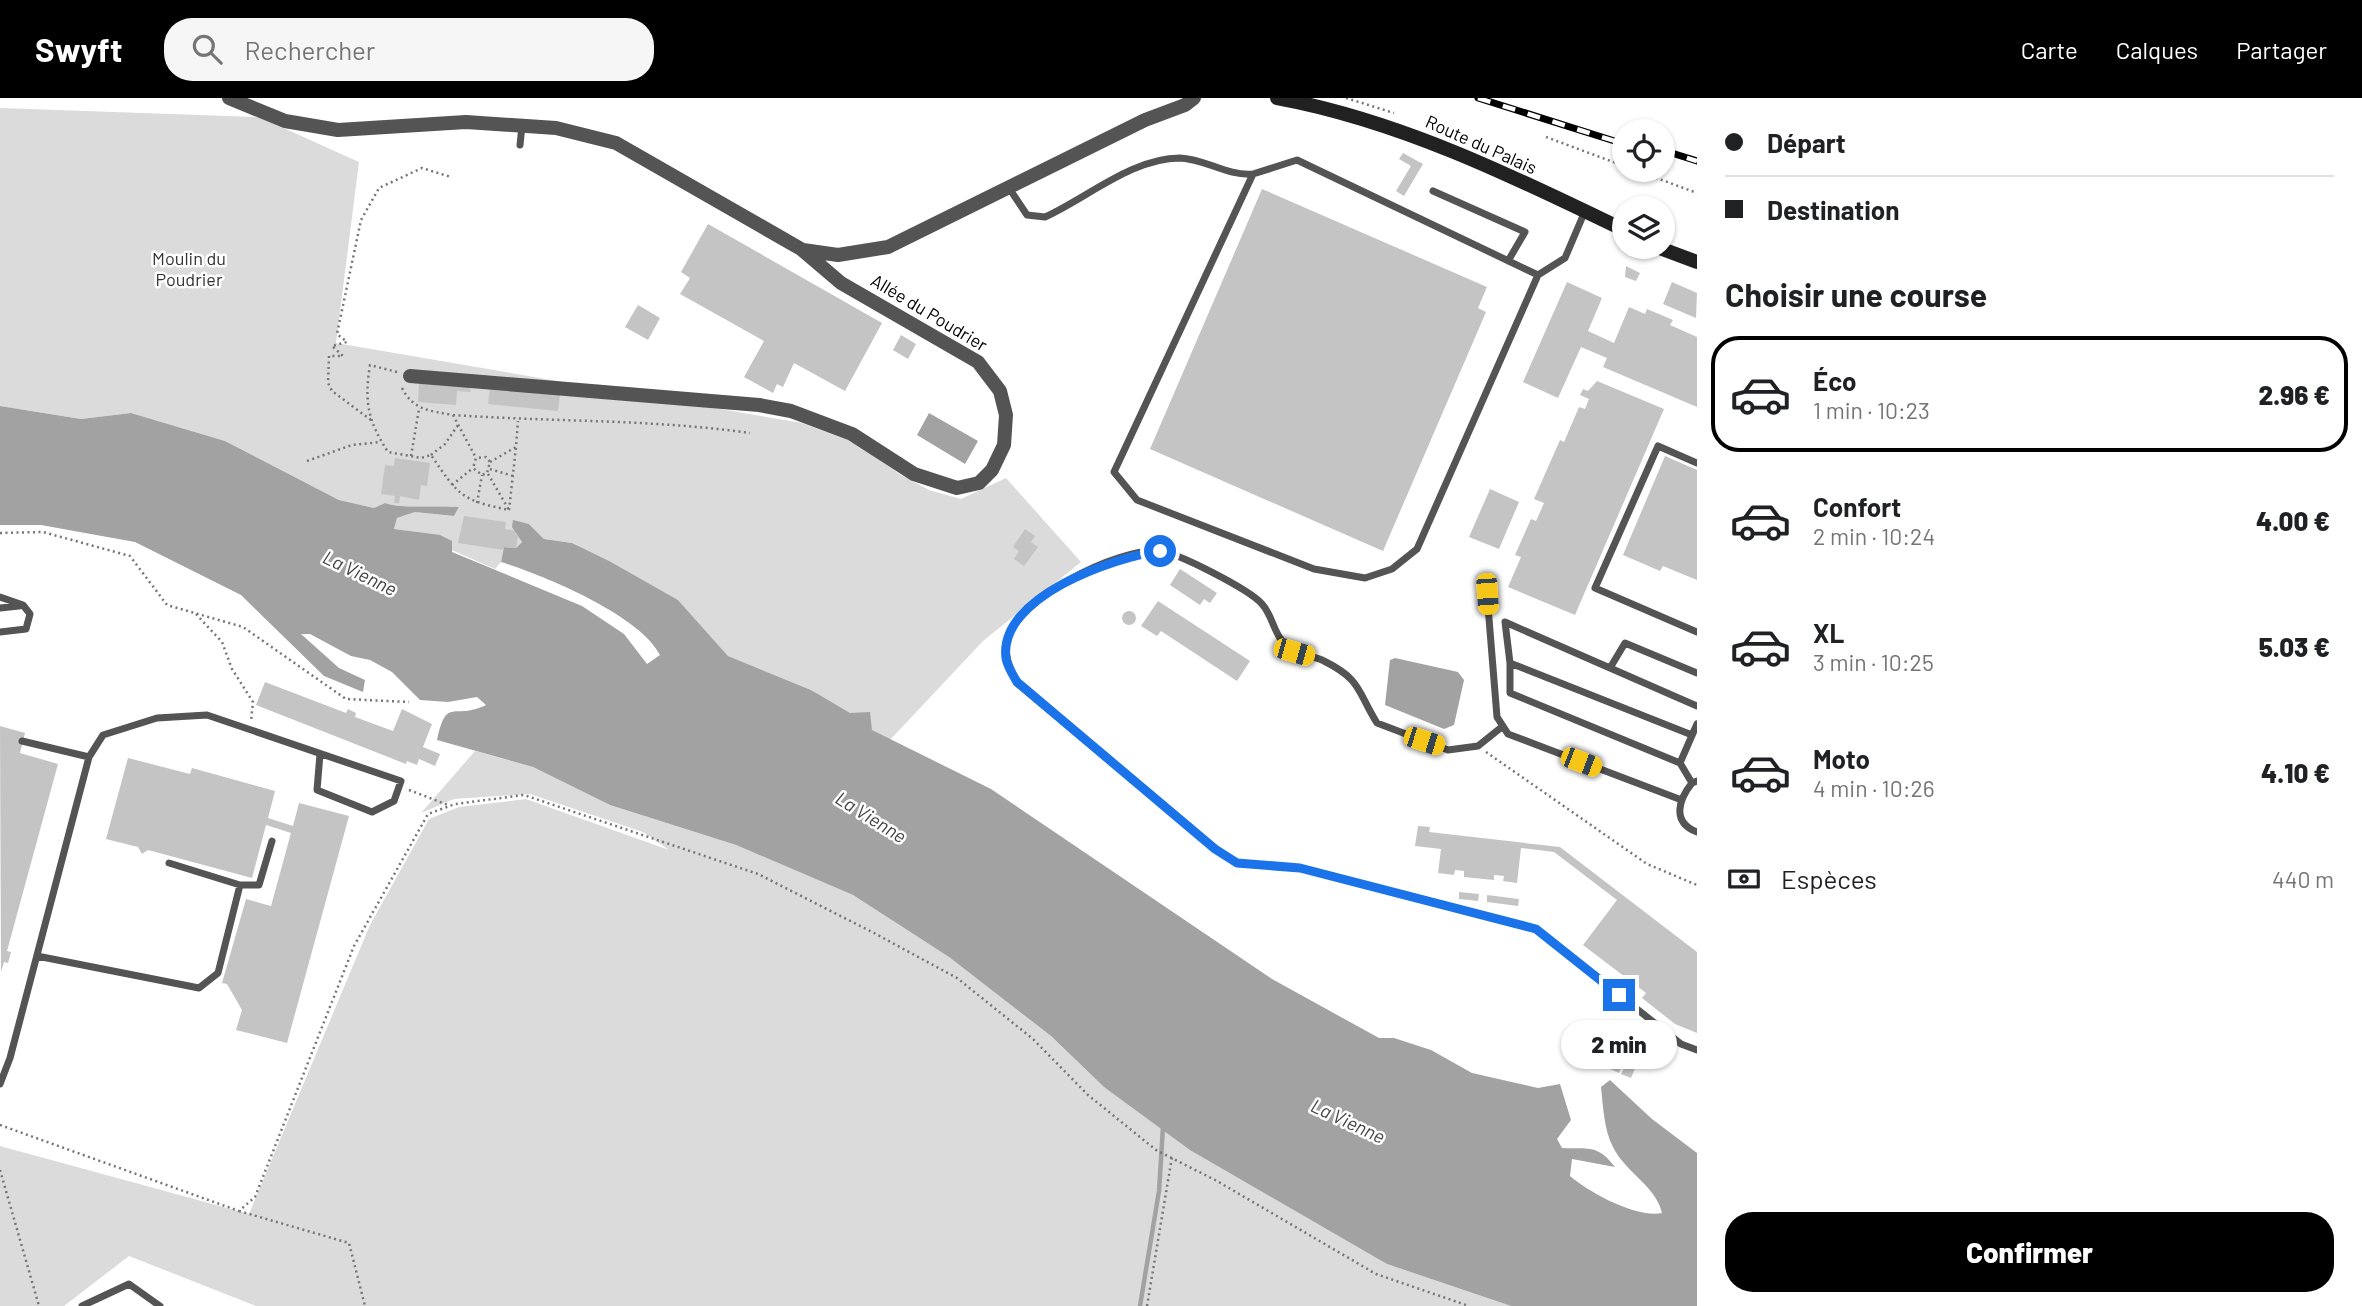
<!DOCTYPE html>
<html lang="fr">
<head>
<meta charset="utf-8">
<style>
	:root { --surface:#fff; --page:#f6f6f6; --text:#202124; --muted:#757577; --line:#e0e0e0; --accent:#000 }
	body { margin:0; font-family:Barlow,sans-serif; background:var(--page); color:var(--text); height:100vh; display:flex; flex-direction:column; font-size:26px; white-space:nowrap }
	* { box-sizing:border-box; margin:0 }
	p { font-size:23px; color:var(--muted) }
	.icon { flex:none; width:38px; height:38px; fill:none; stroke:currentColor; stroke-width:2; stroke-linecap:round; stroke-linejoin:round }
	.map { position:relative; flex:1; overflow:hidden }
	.drawer { display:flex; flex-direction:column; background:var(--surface); width:665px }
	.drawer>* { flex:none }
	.top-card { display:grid; align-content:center; height:154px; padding:0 28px; background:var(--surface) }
	.tools { position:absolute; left:1612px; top:21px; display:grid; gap:14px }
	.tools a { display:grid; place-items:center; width:63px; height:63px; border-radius:50%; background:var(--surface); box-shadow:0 2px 5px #0004; font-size:35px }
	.end { position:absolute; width:32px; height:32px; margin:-16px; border:9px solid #1a73e8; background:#fff; box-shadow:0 0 0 4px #fff }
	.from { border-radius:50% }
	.bubble { position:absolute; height:49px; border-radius:24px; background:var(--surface); box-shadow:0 2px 5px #0004; font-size:23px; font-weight:800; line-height:49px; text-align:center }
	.car { position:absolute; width:21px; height:42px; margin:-21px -10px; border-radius:9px; box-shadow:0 0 5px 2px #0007; background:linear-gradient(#f5c518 24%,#345 0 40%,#f5c518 0 76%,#345 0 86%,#f5c518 0) }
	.top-card b { display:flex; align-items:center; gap:24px; height:66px; font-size:26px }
	.top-card b+b { border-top:2px solid var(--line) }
	.top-card i { width:18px; height:18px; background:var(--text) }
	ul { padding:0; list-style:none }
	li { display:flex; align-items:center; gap:21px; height:116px; margin:0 14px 10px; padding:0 14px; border:4px solid transparent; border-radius:28px }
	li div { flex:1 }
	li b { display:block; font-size:26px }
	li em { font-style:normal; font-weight:800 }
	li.selected { border-color:var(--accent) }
	li>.icon { width:63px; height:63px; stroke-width:1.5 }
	h2 { padding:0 28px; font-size:32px; line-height:84px }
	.pay { display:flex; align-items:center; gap:18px; height:77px; padding:0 28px; font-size:26px }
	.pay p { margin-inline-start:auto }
	.cta { display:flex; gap:14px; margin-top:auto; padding:14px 28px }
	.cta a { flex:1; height:80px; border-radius:28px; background:var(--accent); color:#fff; font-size:28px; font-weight:800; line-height:80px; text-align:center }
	header { display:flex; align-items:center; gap:42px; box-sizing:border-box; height:98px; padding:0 35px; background:var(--accent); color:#fff }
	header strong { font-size:33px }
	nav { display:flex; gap:38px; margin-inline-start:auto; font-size:24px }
	.search { width:490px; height:63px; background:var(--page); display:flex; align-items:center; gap:18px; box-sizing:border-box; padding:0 24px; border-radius:28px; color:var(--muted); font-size:26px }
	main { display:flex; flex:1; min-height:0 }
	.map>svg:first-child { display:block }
</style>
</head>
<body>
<header>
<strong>Swyft</strong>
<div class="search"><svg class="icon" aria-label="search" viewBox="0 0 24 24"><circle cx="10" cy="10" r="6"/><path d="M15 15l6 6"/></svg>Rechercher</div>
<nav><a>Carte</a><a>Calques</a><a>Partager</a></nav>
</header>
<main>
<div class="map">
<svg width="1697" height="1208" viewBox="0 0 1697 1208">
	<rect width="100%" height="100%" fill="#fff"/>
	<path fill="#dbdbdb" d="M0,10L259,19L359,64L336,245L802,325L854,344L901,377L929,392L961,401L1006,380L1081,464L983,543L889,643L811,592L728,558L678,502L572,445L544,441L529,426L518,437L522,444L516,450L504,449L501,464L495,471L408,433L394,431L397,420L415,414L454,418L459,409C439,407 400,411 385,405L374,410L339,402L225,343L131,315L81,321L0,308Z
		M475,653L533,669L610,707L736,747L853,797L949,859L1051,938L1104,989L1387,1166L1511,1208H256L129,1158L64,1208H0V1048L249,1116L370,827L429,721L459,709L526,701L669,752L643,734L530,696L454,701L421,715Z"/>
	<path fill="#a2a2a2" d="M0,308L81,321L131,315L225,343L339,402L374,410L385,405C400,411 440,407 459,409L454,418L415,414L397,420L394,431L440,437L452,443V454L582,508L624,536L647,566L660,557C640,517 543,477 501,464L504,449L516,450L522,444L512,429L513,422L529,426L544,441L572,445L609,463L678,502L728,558L811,592L850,615L870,614L872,632L991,691L1272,881L1379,940H1394L1431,952L1472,975L1538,990L1560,986L1571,1022L1557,1041L1562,1050C1588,1051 1598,1046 1615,1069L1572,1061L1570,1078C1590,1095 1636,1120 1662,1115C1656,1088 1625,1074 1613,1049C1604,1032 1603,1008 1601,989L1610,982L1652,1021L1697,1055V1208H1511L1387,1166L1190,1052L1104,989L1051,938L949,859L853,797L736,747L610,707L533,669L437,642C447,597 453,623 486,607L477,599L448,604L420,602L392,574L370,562L351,558L310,536H301L339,570L365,582L363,594L324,578L241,497L135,444L41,427H0Z
		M929,315L978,343L965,366L917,337Z
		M1395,560L1458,574L1464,582L1454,627L1444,631L1385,607L1390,562Z"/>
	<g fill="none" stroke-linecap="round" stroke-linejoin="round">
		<path stroke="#a2a2a2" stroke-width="4.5" d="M1140,1208L1159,1093L1163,1029"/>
	</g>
	<path fill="#c4c4c4" d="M1403,55L1423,66L1404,98L1396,93L1411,68L1399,61Z
		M1262,91L1487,189L1478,210L1486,214L1383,453L1150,351Z
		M708,126L882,225L845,293L794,265L783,289L777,286L773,295L744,279L764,243L680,196L690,180L681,174Z
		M1626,168L1640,175L1636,183L1625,179Z
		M1567,184L1602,200L1588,233L1614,245L1629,209L1645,216L1647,211L1673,222L1670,227L1697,239V309L1603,269L1607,260L1581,249L1558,300L1523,284Z
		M1672,184L1697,195L1696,220L1663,206Z
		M638,207L660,220L648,242L625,229Z
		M901,237L916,246L908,261L893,252Z
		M1597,283L1664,311L1575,517L1508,489L1521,459L1515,457L1531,421L1536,423L1544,405L1534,401L1560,342L1564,344L1579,309L1585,311L1589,301L1580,297L1583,291L1588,293Z
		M419,285L470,289L471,294L457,293L456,307L418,304Z
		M490,290L560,296L558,313L488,306Z
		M1665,358L1697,372V482L1663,468L1660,473L1623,457Z
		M395,360L430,365L427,388L421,387L419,402L400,398L399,405H394L395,398L381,396L385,367L394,368Z
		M1490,391L1519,404L1499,451L1469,439Z
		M464,418L506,424L505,431L513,432L518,437L516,450L504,449V452L458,445Z
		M1025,431L1035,438L1031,444L1038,449L1024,468L1014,461L1019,453L1013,449Z
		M1180,471L1217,495L1210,505L1204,501L1200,507L1170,487Z
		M1158,503L1250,563L1237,583L1161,533L1157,538L1141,528Z
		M1122 520a7 7 0 1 1 14 0a7 7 0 1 1-14 0Z
		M265,584L346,615L348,611L356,615L355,619L393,633L402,611L432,626L423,649L440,656L435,668L419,661L417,667L407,663L406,666L256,607Z
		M0,628L25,635L20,655L58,666L7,853L11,854L8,865L4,864L1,874Z
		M128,660L190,676L192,670L275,693L268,720L293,728L299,705L349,718L287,945L236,932L242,912L227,886L222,885L246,801L271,808L291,735L266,727L252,780L148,752L142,756L138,749L106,741Z
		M1418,728L1430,729L1429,734L1560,749L1697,854V935L1675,926L1642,900L1646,895L1583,847L1617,802L1554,754L1521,750L1517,785L1503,783L1504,778L1494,777V782L1464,779V773L1455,772L1454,777L1438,775L1441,751L1415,748Z
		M1459,794L1479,796L1478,803L1459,801Z
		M1487,797L1519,801L1518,808L1487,804Z
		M1615,959L1624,963L1619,975L1610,971Z
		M1627,964L1636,968L1631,980L1621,976Z"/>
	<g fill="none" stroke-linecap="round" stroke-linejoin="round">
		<path stroke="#767676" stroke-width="2.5" stroke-dasharray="2 3.5" stroke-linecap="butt" d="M1346,0L1394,15
			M1546,39L1624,68
			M1635,72L1697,95
			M397,274L370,267C364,304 368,323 388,354L421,360L431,357C459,398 461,402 509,412
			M402,290C413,312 430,313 453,317L476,360L473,370L482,377L487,375L490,364L486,359L476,360
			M453,317C552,324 652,321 750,335
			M371,322L332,293L328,285L329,258H343L332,248L347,244L337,236L361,122L379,90L422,70L451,79
			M431,357L445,346L458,327
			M411,358L419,311
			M307,363L352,347L381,344
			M490,364L516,349L518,323
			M490,371L513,378
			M488,376L509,412
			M452,387L473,370
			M477,405L482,377
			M509,412L516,349
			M0,435L43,434L130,458L167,507L243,529L346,601L409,604
			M196,516L222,544L232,571L253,604L251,623
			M1486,654L1647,766L1697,787
			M409,692L448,707
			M0,1027L239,1113L255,1099L354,848L428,716L455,706L524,697L758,776L874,835L957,880L1033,941L1088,997L1156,1052L1217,1083L1376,1176L1469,1208
			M0,1072L39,1208
			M239,1113L349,1145L365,1208
			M1147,1208L1172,1059"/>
		<path stroke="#545454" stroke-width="7" d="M520,47L522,28
			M1009,90L1027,117L1045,119C1087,100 1132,60 1180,60C1206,61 1226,78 1253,76
			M1433,93L1525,134L1508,163
			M1538,177L1297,62L1253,76L1114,374L1137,402L1314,471L1365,480L1392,471L1417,451L1538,177L1565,160L1585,113
			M1697,365L1658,348L1595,490L1697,534
			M1487,496L1497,619L1508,636L1679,701
			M0,499L23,507L30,516L26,531L0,534
			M0,510L19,508
			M1510,565L1505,524L1610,570
			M1697,575L1625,545L1610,570L1697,608
			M1503,628L1478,648L1448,652L1377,625C1357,593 1362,582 1324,563C1315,558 1303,558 1294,553C1272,540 1275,520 1262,506C1250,492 1177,454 1159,453C1117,450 1015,501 1007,544C1004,560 1011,571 1017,585L1215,751L1237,765L1300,770L1536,831L1681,946L1697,952
			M22,643L89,659
			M1680,665L1510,595V565L1692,637
			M1697,683L1692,685C1679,701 1671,724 1697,734
			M1692,685L1680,665L1697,626
			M169,765L240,787H259L272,743
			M37,858L199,890L218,875L240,787
			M0,986L10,960L89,659L103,637L157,620L207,617L401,683L394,703L372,714L317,692L320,656
			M82,1208L129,1186L160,1208"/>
		<path stroke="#545454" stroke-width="14" d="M229,0L285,23L338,32L466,24L556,30L616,45L801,151L841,185L978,264L1000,293L1006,317L1004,347L992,372L979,385L957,390L914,376L852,336L791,313L759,307L410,278
			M803,152L838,157L888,149L1145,22L1185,7L1194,0"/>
		<path stroke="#212121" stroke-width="14" d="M1277,0C1398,22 1513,78 1624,132
			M1657,149L1697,164"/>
		<g stroke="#000" stroke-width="7">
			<path id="rail" d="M1478,0L1624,46
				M1662,52L1697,63"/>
		</g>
		<use href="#rail" stroke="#fff" stroke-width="4.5" stroke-dasharray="13" stroke-linecap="butt"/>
	</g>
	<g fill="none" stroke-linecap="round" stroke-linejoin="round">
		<path stroke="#1a73e8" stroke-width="9" d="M1160,453C1114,459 998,499 1006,560C1007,568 1013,577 1017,584L1215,751L1237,765L1300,770L1536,831L1619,897"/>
	</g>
	<g text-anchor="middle" stroke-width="5" stroke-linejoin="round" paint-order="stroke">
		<g font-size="18" fill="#000" stroke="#fff">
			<text transform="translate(1481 47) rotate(24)" y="6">Route du Palais</text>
			<text transform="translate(929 215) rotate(31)" y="6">Allée du Poudrier</text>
		</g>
		<g font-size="18" fill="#323232" stroke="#fff">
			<text x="189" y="167">Moulin du<tspan x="189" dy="21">Poudrier</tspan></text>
		</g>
		<g font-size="19" font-style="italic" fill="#434343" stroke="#fff">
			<text transform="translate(360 475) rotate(26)" y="7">La Vienne</text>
			<text transform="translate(871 719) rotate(32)" y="7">La Vienne</text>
			<text transform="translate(1348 1023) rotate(25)" y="7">La Vienne</text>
		</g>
	</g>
</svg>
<div class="tools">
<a><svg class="icon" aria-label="locate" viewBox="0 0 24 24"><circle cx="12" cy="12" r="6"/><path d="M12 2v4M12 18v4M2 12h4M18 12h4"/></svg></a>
<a><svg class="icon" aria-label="layers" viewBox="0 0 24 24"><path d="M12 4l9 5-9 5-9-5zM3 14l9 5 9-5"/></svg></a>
</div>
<i class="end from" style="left:1160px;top:453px"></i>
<i class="end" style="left:1619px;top:897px"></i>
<div class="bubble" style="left:1561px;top:922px;width:116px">2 min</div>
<i class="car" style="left:1487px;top:496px;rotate:176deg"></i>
<i class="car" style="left:1294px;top:554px;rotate:106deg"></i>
<i class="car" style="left:1424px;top:643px;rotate:108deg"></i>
<i class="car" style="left:1581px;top:664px;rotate:111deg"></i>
</div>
<section class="drawer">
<div class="top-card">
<b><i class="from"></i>Départ</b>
<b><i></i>Destination</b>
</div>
<h2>Choisir une course</h2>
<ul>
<li class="selected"><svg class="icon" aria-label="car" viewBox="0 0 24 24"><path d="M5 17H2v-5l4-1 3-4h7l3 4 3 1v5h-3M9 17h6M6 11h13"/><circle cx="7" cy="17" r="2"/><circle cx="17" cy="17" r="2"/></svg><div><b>Éco</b><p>1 min · 10:23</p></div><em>2.96 €</em></li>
<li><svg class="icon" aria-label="car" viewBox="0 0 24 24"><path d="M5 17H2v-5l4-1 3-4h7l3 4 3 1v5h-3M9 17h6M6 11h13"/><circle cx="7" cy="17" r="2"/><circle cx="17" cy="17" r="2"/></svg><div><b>Confort</b><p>2 min · 10:24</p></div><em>4.00 €</em></li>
<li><svg class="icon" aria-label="car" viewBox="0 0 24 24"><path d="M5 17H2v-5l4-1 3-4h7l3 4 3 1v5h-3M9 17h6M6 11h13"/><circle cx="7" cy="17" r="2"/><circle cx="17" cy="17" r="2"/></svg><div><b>XL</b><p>3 min · 10:25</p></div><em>5.03 €</em></li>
<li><svg class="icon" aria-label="car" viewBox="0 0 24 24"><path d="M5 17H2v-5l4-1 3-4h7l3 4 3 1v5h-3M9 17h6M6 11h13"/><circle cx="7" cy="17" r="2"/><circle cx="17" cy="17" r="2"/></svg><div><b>Moto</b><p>4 min · 10:26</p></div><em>4.10 €</em></li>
</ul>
<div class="pay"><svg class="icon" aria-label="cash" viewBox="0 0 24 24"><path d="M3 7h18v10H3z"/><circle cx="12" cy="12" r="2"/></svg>Espèces<p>440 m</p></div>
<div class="cta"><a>Confirmer</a></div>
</section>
</main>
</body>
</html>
